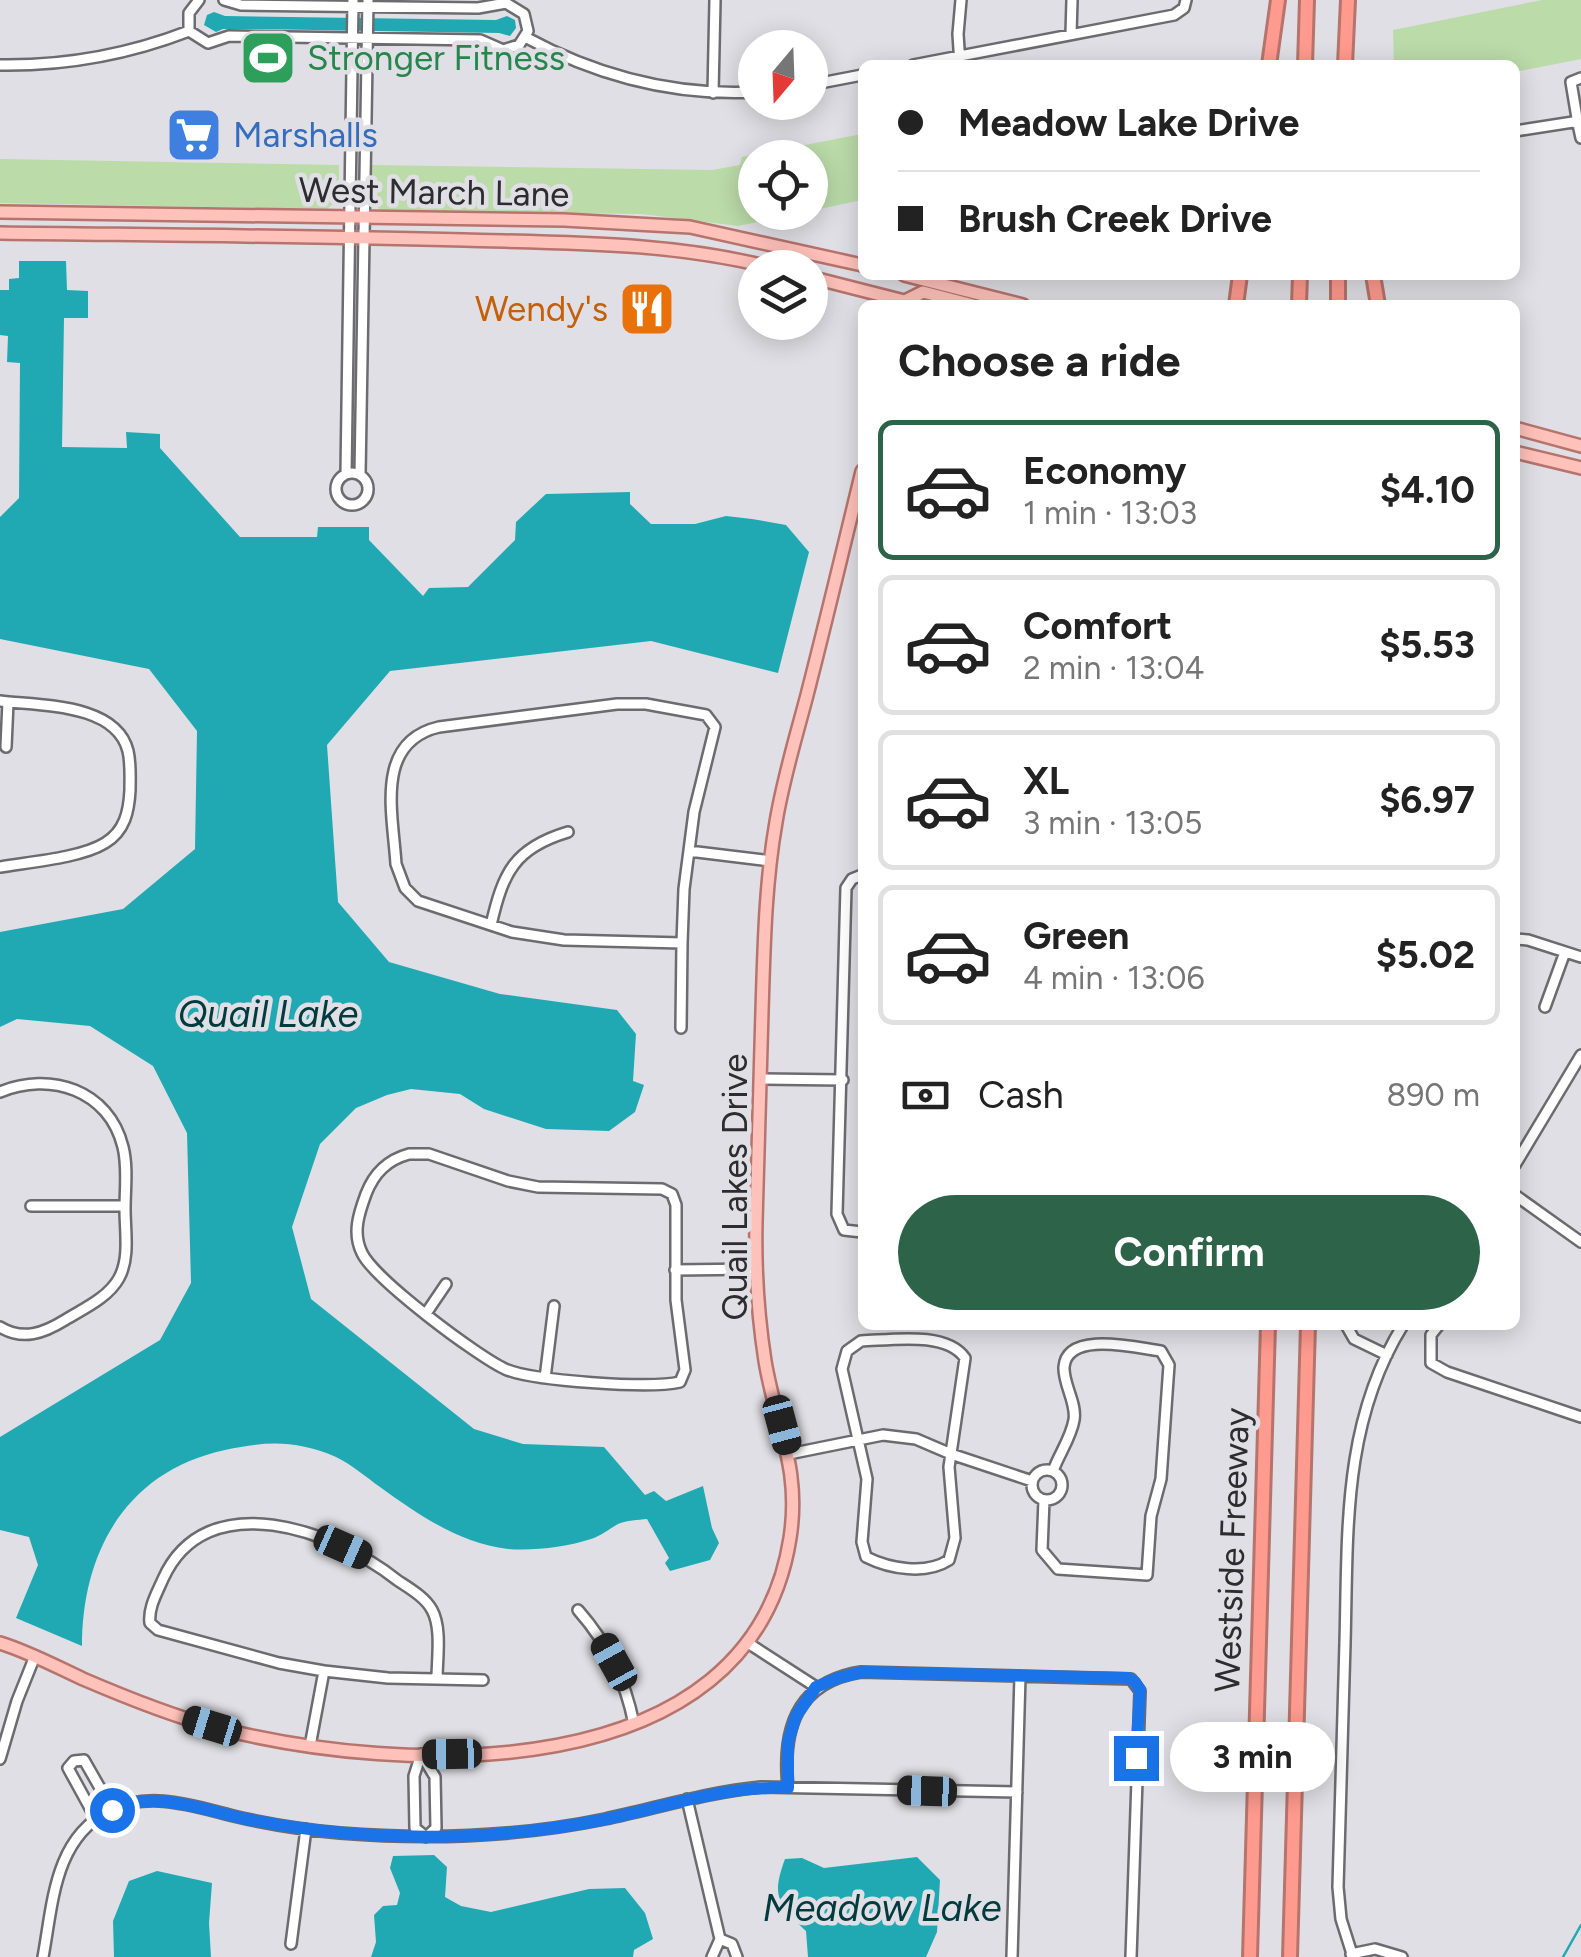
<!DOCTYPE html>
<html lang="en">
<head>
<meta charset="utf-8">
<style>
	:root { --surface:#fff; --page:#f6f6f6; --text:#222; --muted:#767676; --line:#e0e0e0; --accent:#2d6349 }
	body { margin:0; font-family:Figtree,sans-serif; background:var(--page); color:var(--text); height:100vh; display:flex; flex-direction:column; font-size:38px; white-space:nowrap }
	* { box-sizing:border-box; margin:0 }
	p { font-size:32px; color:var(--muted) }
	.icon { flex:none; width:55px; height:55px; fill:none; stroke:currentColor; stroke-width:2; stroke-linecap:round; stroke-linejoin:round }
	.map { position:relative; flex:1; overflow:hidden }
	.side { position:absolute; left:858px; top:300px; width:662px; height:1030px; display:flex; flex-direction:column; background:var(--surface); border-radius:15px; box-shadow:0 5px 25px #0003 }
	.side>* { flex:none }
	.banner { position:absolute; left:858px; top:60px; width:662px; height:220px; border-radius:15px; box-shadow:0 5px 25px #0003; display:grid; align-content:center; height:220px; padding:0 40px; background:var(--surface) }
	.needle { width:65px; rotate:199deg }
	.tools { position:absolute; left:738px; top:30px; display:grid; gap:20px }
	.tools a { display:grid; place-items:center; width:90px; height:90px; border-radius:50%; background:var(--surface); box-shadow:0 5px 25px #0003; font-size:50px }
	.end { position:absolute; width:45px; height:45px; margin:-22px; border:12px solid #1a73e8; background:#fff; box-shadow:0 0 0 5px #fff }
	.from { border-radius:50% }
	.bubble { position:absolute; height:70px; border-radius:35px; background:var(--surface); box-shadow:0 5px 25px #0003; font-size:32px; font-weight:700; line-height:70px; text-align:center }
	.car { position:absolute; width:30px; height:60px; margin:-30px -15px; border-radius:12px; box-shadow:0 0 8px 2px #0007; background:linear-gradient(#222 24%,#8ab4d8 0 40%,#222 0 76%,#8ab4d8 0 86%,#222 0) }
	.banner b { display:flex; align-items:center; gap:35px; height:95px; font-size:38px }
	.banner b+b { border-top:2px solid var(--line) }
	.banner i { width:25px; height:25px; background:var(--text) }
	ul { padding:0; list-style:none }
	li { display:flex; align-items:center; gap:30px; height:140px; margin:0 20px 15px; padding:0 20px; border:5px solid var(--line); border-radius:15px }
	li div { flex:1 }
	li b { display:block; font-size:38px }
	li em { font-style:normal; font-weight:700 }
	li.selected { border-color:var(--accent) }
	li>.icon { width:90px; height:90px; stroke-width:1.5 }
	h2 { padding:0 40px; font-size:45px; line-height:120px }
	.pay { display:flex; align-items:center; gap:25px; height:110px; padding:0 40px; font-size:38px }
	.pay p { margin-inline-start:auto }
	.button { display:flex; gap:20px; margin-top:auto; padding:20px 40px }
	.button a { flex:1; height:115px; border-radius:60px; background:var(--accent); color:#fff; font-size:40px; font-weight:700; line-height:115px; text-align:center }
	.map>svg:first-child { display:block }
</style>
</head>
<body>
<div class="map">
<svg width="1581" height="1957" viewBox="0 0 1581 1957">
	<rect width="100%" height="100%" fill="#e0dfe5"/>
	<path fill="#bbdba9" d="M1542,0H1581V59L1515,72V65H1394L1393,30Z
		M862,134V200L810,211V158H755V212L803,213L738,226L642,214L380,210L371,200L372,165L712,170L740,165L742,157Z
		M0,159L339,165V199L327,209L0,203Z"/>
	<path fill="#20a9b3" d="M214,12L225,16L496,20L507,16L515,20L516,28L510,36L499,33L250,29H223L216,32L204,25L207,15Z
		M19,261H66L67,290L88,291V318H64L62,447L127,448L126,432L160,434V448L240,537H317L318,527H369V540L423,596L429,588L468,587L515,540L516,522L546,494L630,492V504L651,524H695L726,516L752,519L786,525L809,552L778,673L651,641L390,671L327,745L338,902L389,962L500,994L617,1010L636,1034L633,1081L644,1085L635,1112L609,1131L546,1129L484,1109L460,1094L411,1089L387,1095L356,1108L320,1144L292,1227L311,1299L474,1429L523,1444L604,1447L645,1495L654,1491L666,1501L703,1486L712,1528L719,1543L710,1560L670,1571L665,1563L669,1558L647,1519C638,1520 627,1520 618,1524C609,1529 601,1536 591,1539C567,1547 533,1551 508,1549C459,1543 419,1515 380,1487C366,1477 351,1464 336,1457C296,1440 266,1441 225,1450C127,1471 82,1551 82,1646L16,1618L38,1565L29,1537L0,1530V1437L160,1340L191,1283L187,1133L153,1066L90,1026L17,1019L0,1027V932L123,909L195,849L197,731L149,669L0,639V517L19,498L20,363L7,362L8,336L0,335V290H9V279L19,278Z
		M434,1855L447,1867L445,1897L461,1906L491,1912L589,1889L625,1888L645,1913L653,1939L634,1950L633,1957H371L376,1942L374,1915L383,1906L397,1905L400,1893L390,1868L393,1856Z
		M917,1857L940,1880L937,1932L926,1957H808L806,1931C778,1904 771,1897 785,1859L802,1858L824,1868Z
		M157,1871L212,1883L209,1923L211,1957H114L113,1921L129,1881Z"/>
	<g fill="none" stroke-linecap="round" stroke-linejoin="round">
		<path stroke="#20a9b3" stroke-width="2.5" d="M1563,1957L1581,1925"/>
		<g stroke="#6c6b70" stroke-width="14">
			<path id="minor" d="M199,0L189,13V31L208,43L229,36L480,40L503,50L519,45L528,31L524,14L506,3L478,8L241,5L224,0
				M1071,34L1072,0
				M525,37C597,76 673,96 755,92
				M0,65C66,66 127,55 189,31
				M913,65L1174,15L1184,8L1186,0
				M960,65L958,34L961,0
				M810,85L862,75
				M713,93L715,0
				M1578,124L1571,82L1581,78
				M1515,131L1573,122L1578,124L1581,138
				M336 489a16 16 0 1 1 32 0a16 16 0 1 1-32 0Z
				M346,474L353,0
				M360,475L368,0
				M0,701C40,706 116,703 128,751C131,764 130,777 130,790C129,811 125,831 105,843C81,858 29,862 0,867
				M617,704H646L706,715L715,727L694,812L684,889L682,943L564,940L512,932L418,901L405,888L396,864C393,814 374,742 439,727Z
				M6,747L8,702
				M689,851L771,861
				M862,875L852,879L846,888L837,1214L844,1230L862,1232
				M491,925C503,873 514,848 568,832
				M1515,939L1528,940L1581,957
				M1545,1007L1565,952
				M681,1028L682,943
				M760,1079L843,1080
				M0,1092C50,1071 109,1090 123,1147C128,1167 125,1189 125,1209C125,1231 130,1258 119,1278C108,1298 83,1309 65,1320C44,1333 23,1341 0,1327
				M409,1154H429L508,1181L538,1187L662,1189L672,1194L676,1205V1300L685,1370L680,1382C650,1389 533,1381 505,1369C477,1356 374,1279 362,1253C352,1233 359,1213 366,1194C374,1173 387,1160 409,1154Z
				M1515,1165L1581,1055
				M1515,1195L1581,1242
				M31,1206H125
				M675,1270L757,1269
				M427,1312L446,1284
				M1346,1325L1354,1339L1387,1355
				M1439,1325L1431,1335V1363L1447,1372L1581,1417
				M861,1341C892,1340 946,1331 965,1358L949,1467L955,1538L949,1560C926,1575 890,1569 866,1557L862,1542L867,1479L842,1369L847,1351Z
				M545,1378L554,1306
				M789,1454L883,1435L916,1439L951,1454L1032,1481
				M1032 1485a15 15 0 1 1 30 0a15 15 0 1 1-30 0Z
				M1044,1500L1042,1550L1058,1569L1147,1575L1151,1516L1161,1479L1169,1365L1161,1351C1137,1348 1067,1330 1064,1367C1063,1384 1077,1403 1074,1420C1071,1438 1059,1454 1053,1471
				M578,1610C608,1644 625,1680 634,1724
				M748,1643L816,1687
				M437,1679C437,1659 442,1628 432,1610C425,1597 409,1588 397,1580C335,1531 206,1483 163,1579C157,1593 148,1608 150,1623L158,1630L279,1663L324,1671L388,1678L483,1680
				M310,1746L324,1671
				M421,1754L435,1777L436,1828L426,1837L415,1828L414,1776Z
				M0,1759L17,1701L35,1656
				M788,1787C782,1729 797,1682 861,1672L1131,1679L1140,1691L1131,1957
				M687,1799L720,1939L712,1957
				M96,1819L68,1768L74,1761L84,1760L112,1809
				M720,1939L732,1944L737,1957
				M291,1944L306,1829
				M1351,1954L1375,1949L1402,1957
				M43,1957C53,1903 54,1839 109,1811C152,1789 198,1808 242,1818C274,1825 307,1830 340,1833C428,1840 518,1837 605,1819C657,1808 708,1792 761,1787L1017,1792
				M1012,1957L1020,1676
				M1353,1957L1341,1919L1338,1887C1341,1805 1343,1724 1345,1643C1348,1532 1342,1423 1403,1325"/>
		</g>
		<g stroke="#b6746d" stroke-width="16">
			<path id="major" d="M0,212L564,220L690,227L862,265
				M0,233C155,235 309,236 464,240C567,243 672,242 773,268
				M904,275L1023,305
				M810,277L920,305
				M905,301L923,292L973,305
				M1515,428L1581,446
				M1515,452L1581,468
				M0,1643C29,1652 55,1666 83,1679C125,1697 169,1715 214,1727C400,1776 751,1790 790,1538C801,1468 776,1427 765,1361C758,1316 755,1267 756,1222C758,1151 760,1081 762,1011C764,948 765,885 776,822C783,779 796,737 807,695C826,621 844,546 862,471"/>
		</g>
		<g stroke="#b6746d" stroke-width="18">
			<path id="highway" d="M1269,65L1278,0
				M1305,65L1307,0
				M1345,65L1348,0
				M1373,275L1378,305
				M1236,305L1240,275
				M1299,305L1300,275
				M1338,305V275
				M1250,1957L1268,1325
				M1290,1957L1308,1325"/>
		</g>
		<use href="#minor" stroke="#fff" stroke-width="9"/>
		<use href="#major" stroke="#ffc2bb" stroke-width="11"/>
		<use href="#highway" stroke="#ff9a8e" stroke-width="12"/>
	</g>
	<g fill="none" stroke-linecap="round" stroke-linejoin="round">
		<path stroke="#1a73e8" stroke-width="12" d="M112,1810C156,1789 202,1810 246,1819C288,1827 331,1833 374,1835C450,1840 527,1834 602,1820C664,1807 723,1786 788,1788V1742L796,1716L816,1687L838,1678L862,1672L1128,1678L1135,1682L1140,1690L1136,1758"/>
	</g>
	<defs>
		<g id="stadium-square" transform="scale(2.875)"><rect x="-9" y="-9" width="18" height="18" rx="4" fill="#2e9e5b" stroke="#e0dfe5"/><path d="M0-5a6.5 5 0 1 0 0 10a6.5 5 0 1 0 0-10ZM-3.5-1.8h7v3.6h-7Z" fill="#fff"/></g>
		<g id="supermarket-square" transform="scale(2.875)"><rect x="-9" y="-9" width="18" height="18" rx="4" fill="#3f7fe0" stroke="#e0dfe5"/><path d="M-6-5.5h2.5l.6 2H6L4.5 2H-2.5L-4.4-4H-6ZM-1.5 3.2a1.3 1.3 0 1 0 .1 0ZM3 3.2a1.3 1.3 0 1 0 .1 0Z" fill="#fff"/></g>
		<g id="restaurant-square" transform="scale(2.875)"><rect x="-9" y="-9" width="18" height="18" rx="4" fill="#e8710a" stroke="#e0dfe5"/><path d="M-5-6h1v4h1v-4h1v4h1v-4h1v5L-1.5 .5V6h-2V.5L-5-1ZM5-6V6H3V1.5H1.5Q1.5-4 5-6Z" fill="#fff"/></g>
	</defs>
	<g fill-rule="evenodd">
		<use href="#stadium-square" x="268" y="58"/>
		<use href="#supermarket-square" x="194" y="135"/>
		<use href="#restaurant-square" x="647" y="309"/>
	</g>
	<g text-anchor="middle" stroke-width="9" stroke-linejoin="round" paint-order="stroke">
		<g font-size="35" fill="#27864d" stroke="#e0dfe5" text-anchor="start">
			<text x="307" y="70">Stronger Fitness</text>
		</g>
		<g font-size="35" fill="#366cbe" stroke="#e0dfe5" text-anchor="start">
			<text x="233" y="147">Marshalls</text>
		</g>
		<g font-size="35" fill="#2d2d2f" stroke="#e0dfe5">
			<text transform="translate(434 192) rotate(1)" y="12">West March Lane</text>
			<text transform="translate(735 1187) rotate(-90)" y="12">Quail Lakes Drive</text>
			<text transform="translate(1232 1550) rotate(-88)" y="12">Westside Freeway</text>
		</g>
		<g font-size="35" fill="#c56008" stroke="#e0dfe5" text-anchor="end">
			<text x="608" y="321">Wendy's</text>
		</g>
		<g font-size="38" font-style="italic" fill="#003b3f" stroke="#e0dfe5">
			<text x="268" y="1027">Quail Lake</text>
			<text x="882" y="1921">Meadow Lake</text>
		</g>
	</g>
</svg>
<div class="tools">
<a><svg class="needle" viewBox="-14 -14 28 28"><path d="M0-13l5 13h-10z" fill="#e53935"/><path d="M0 13l5-13h-10z" fill="#767676"/></svg></a>
<a><svg class="icon" aria-label="locate" viewBox="0 0 24 24"><circle cx="12" cy="12" r="6"/><path d="M12 2v4M12 18v4M2 12h4M18 12h4"/></svg></a>
<a><svg class="icon" aria-label="layers" viewBox="0 0 24 24"><path d="M12 4l9 5-9 5-9-5zM3 14l9 5 9-5"/></svg></a>
</div>
<i class="end from" style="left:112px;top:1810px"></i>
<i class="end" style="left:1136px;top:1758px"></i>
<div class="bubble" style="left:1170px;top:1722px;width:165px">3 min</div>
<i class="car" style="left:782px;top:1425px;rotate:165deg"></i>
<i class="car" style="left:343px;top:1547px;rotate:114deg"></i>
<i class="car" style="left:614px;top:1662px;rotate:331deg"></i>
<i class="car" style="left:212px;top:1726px;rotate:287deg"></i>
<i class="car" style="left:452px;top:1754px;rotate:269deg"></i>
<i class="car" style="left:927px;top:1791px;rotate:272deg"></i>
<div class="banner">
<b><i class="from"></i>Meadow Lake Drive</b>
<b><i></i>Brush Creek Drive</b>
</div>
<section class="side">
<h2>Choose a ride</h2>
<ul>
<li class="selected"><svg class="icon" aria-label="car" viewBox="0 0 24 24"><path d="M5 17H2v-5l4-1 3-4h7l3 4 3 1v5h-3M9 17h6M6 11h13"/><circle cx="7" cy="17" r="2"/><circle cx="17" cy="17" r="2"/></svg><div><b>Economy</b><p>1 min · 13:03</p></div><em>$4.10</em></li>
<li><svg class="icon" aria-label="car" viewBox="0 0 24 24"><path d="M5 17H2v-5l4-1 3-4h7l3 4 3 1v5h-3M9 17h6M6 11h13"/><circle cx="7" cy="17" r="2"/><circle cx="17" cy="17" r="2"/></svg><div><b>Comfort</b><p>2 min · 13:04</p></div><em>$5.53</em></li>
<li><svg class="icon" aria-label="car" viewBox="0 0 24 24"><path d="M5 17H2v-5l4-1 3-4h7l3 4 3 1v5h-3M9 17h6M6 11h13"/><circle cx="7" cy="17" r="2"/><circle cx="17" cy="17" r="2"/></svg><div><b>XL</b><p>3 min · 13:05</p></div><em>$6.97</em></li>
<li><svg class="icon" aria-label="car" viewBox="0 0 24 24"><path d="M5 17H2v-5l4-1 3-4h7l3 4 3 1v5h-3M9 17h6M6 11h13"/><circle cx="7" cy="17" r="2"/><circle cx="17" cy="17" r="2"/></svg><div><b>Green</b><p>4 min · 13:06</p></div><em>$5.02</em></li>
</ul>
<div class="pay"><svg class="icon" aria-label="cash" viewBox="0 0 24 24"><path d="M3 7h18v10H3z"/><circle cx="12" cy="12" r="2"/></svg>Cash<p>890 m</p></div>
<div class="button"><a>Confirm</a></div>
</section>
</div>
</body>
</html>
